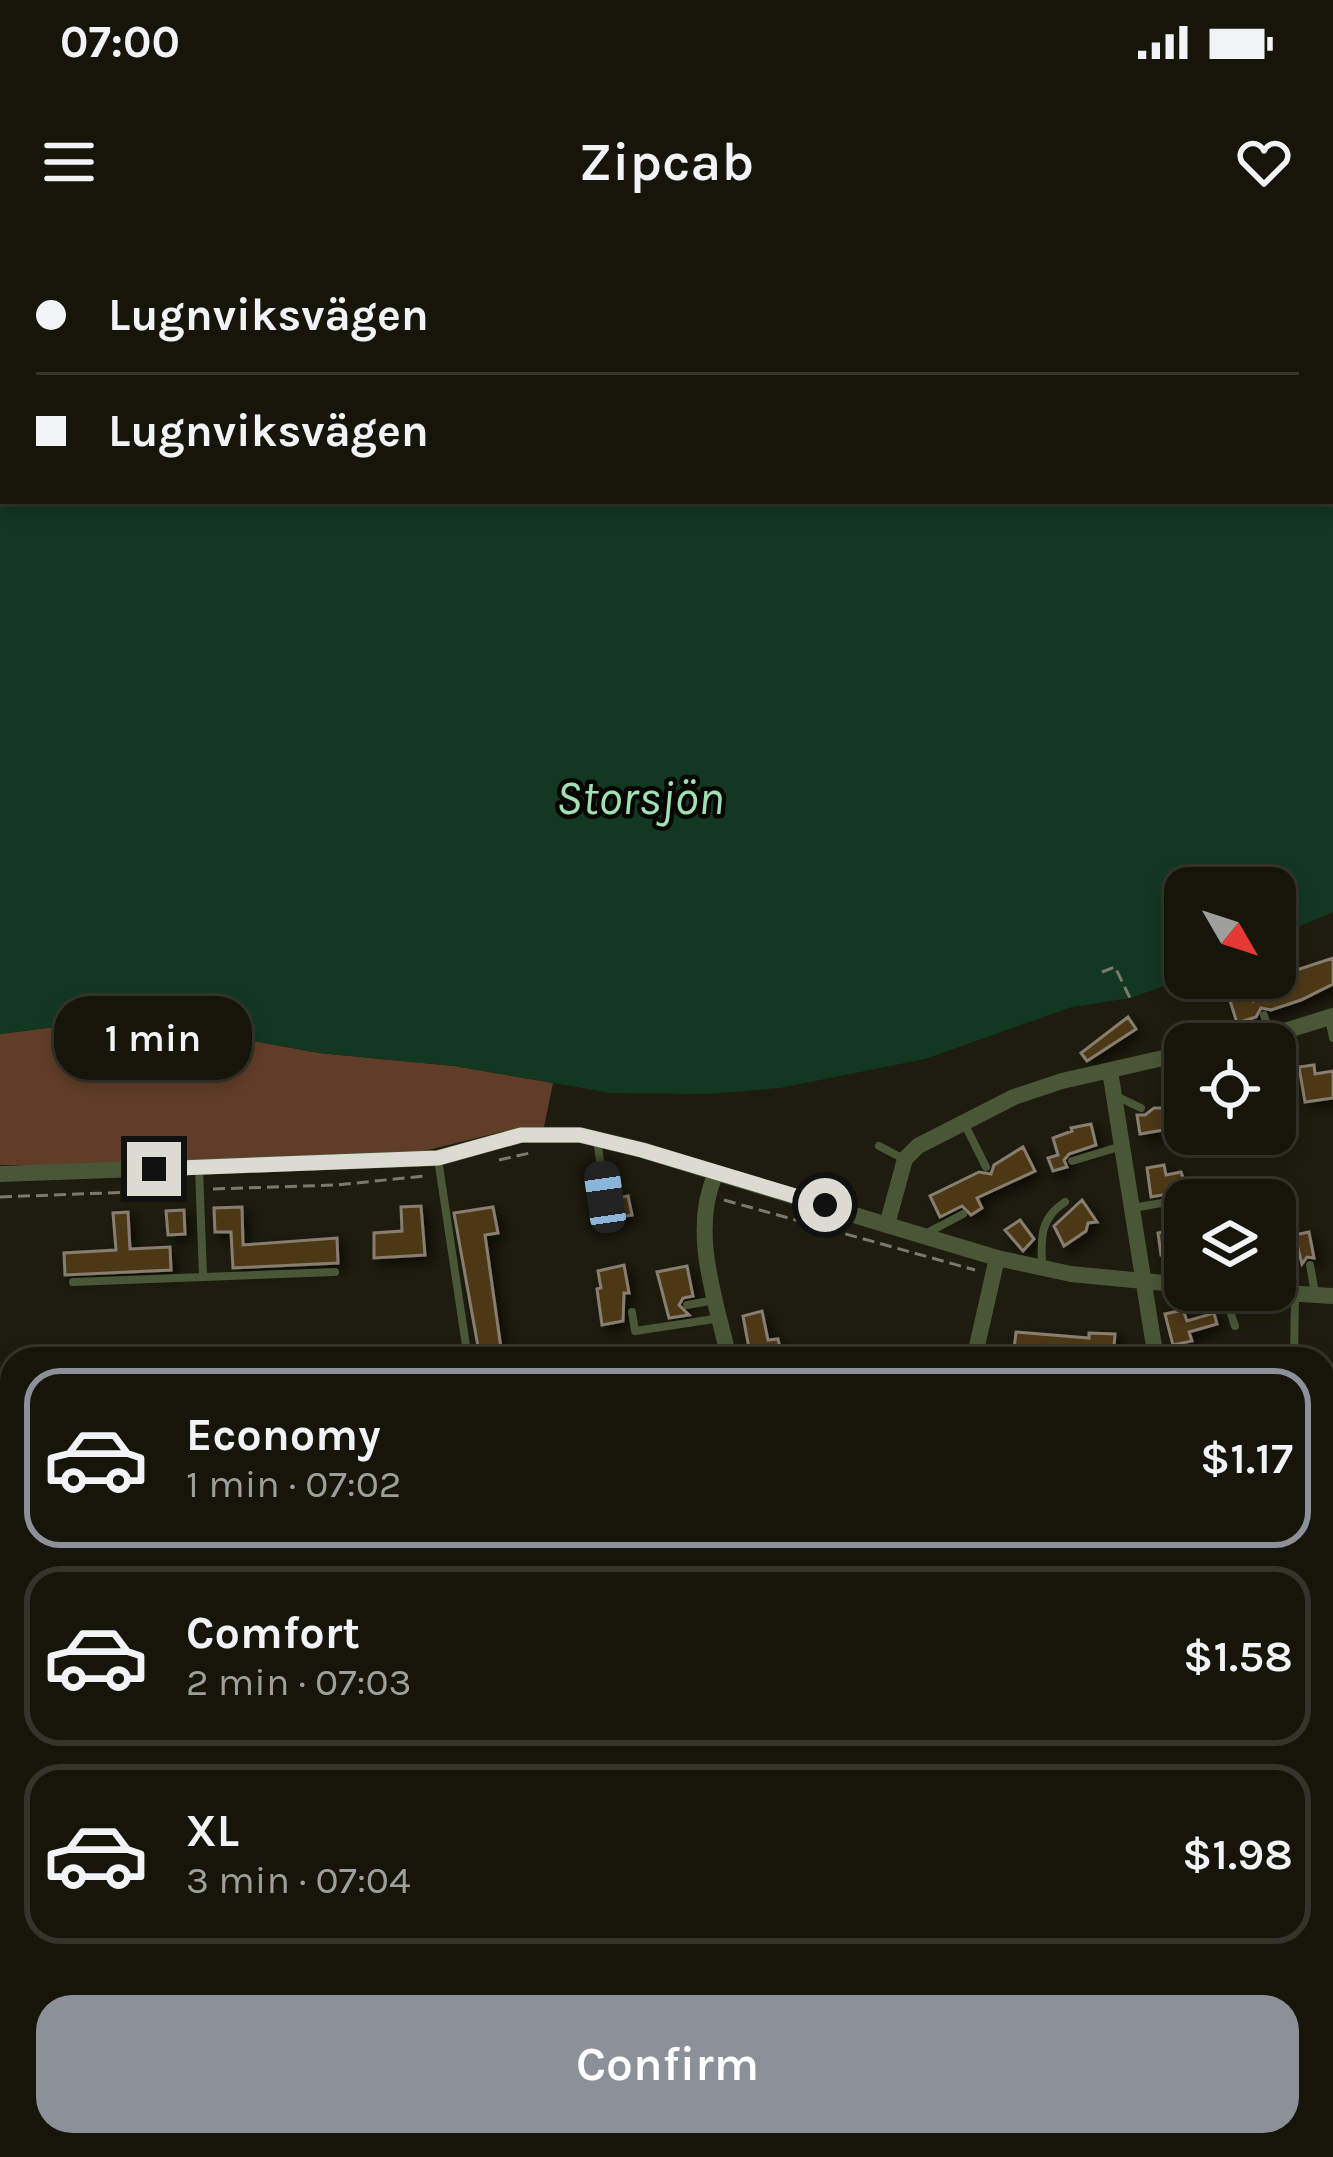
<!DOCTYPE html>
<html lang="en">
<head>
<meta charset="utf-8">
<style>
	:root { --surface:#16150a; --page:#1f1e13; --text:#f1f3f6; --muted:#9e9f9c; --line:#35342b; --accent:#8c9099 }
	body { margin:0; font-family:Karla,sans-serif; background:var(--page); color:var(--text); height:100vh; display:flex; flex-direction:column; font-size:45px; white-space:nowrap }
	* { box-sizing:border-box; margin:0 }
	p { font-size:39px; color:var(--muted) }
	.icon { flex:none; width:66px; height:66px; fill:none; stroke:currentColor; stroke-width:2; stroke-linecap:round; stroke-linejoin:round }
	.map { position:relative; flex:1; overflow:hidden }
	.drawer { position:absolute; left:0px; top:1107px; width:1335px; height:810px; display:flex; flex-direction:column; background:var(--surface); border-radius:36px 36px 0 0; box-shadow:0 6px 18px #0003,0 0 0 3px var(--line) }
	.drawer>* { flex:none }
	.hud { position:absolute; left:0px; top:0px; width:1335px; height:264px; box-shadow:0 6px 18px #0003,0 0 0 3px var(--line); display:grid; align-content:center; height:264px; padding:0 36px; background:var(--surface) }
	.needle { width:78px; rotate:129deg }
	.controls { position:absolute; left:1164px; top:627px; display:grid; gap:24px }
	.controls a { display:grid; place-items:center; width:132px; height:132px; border-radius:24px; background:var(--surface); box-shadow:0 6px 18px #0003,0 0 0 3px var(--line); font-size:60px }
	.end { position:absolute; width:54px; height:54px; margin:-27px; border:15px solid #dcdbd2; background:#111; box-shadow:0 0 0 6px #111 }
	.from { border-radius:50% }
	.bubble { position:absolute; height:84px; border-radius:36px; background:var(--surface); box-shadow:0 6px 18px #0003,0 0 0 3px var(--line); font-size:39px; font-weight:600; line-height:84px; text-align:center }
	.car { position:absolute; width:36px; height:72px; margin:-36px -18px; border-radius:15px; box-shadow:0 0 9px 3px #0007; background:linear-gradient(#222 24%,#8ab4d8 0 40%,#222 0 76%,#8ab4d8 0 86%,#222 0) }
	.hud b { display:flex; align-items:center; gap:42px; height:114px; font-size:45px }
	.hud b+b { border-top:3px solid var(--line) }
	.hud i { width:30px; height:30px; background:var(--text) }
	ul { padding:21px 0 0; list-style:none }
	li { display:flex; align-items:center; gap:36px; height:180px; margin:0 24px 18px; padding:0 12px; border:6px solid var(--line); border-radius:36px }
	li div { flex:1 }
	li b { display:block; font-size:45px }
	li em { font-style:normal; font-weight:600 }
	li.on { border-color:var(--accent) }
	li>.icon { width:108px; height:108px; stroke-width:1.5 }
	.button { display:flex; gap:24px; margin-top:auto; padding:24px 36px }
	.button a { flex:1; height:138px; border-radius:36px; background:var(--accent); color:#fff; font-size:48px; font-weight:600; line-height:138px; text-align:center }
	.status { display:flex; justify-content:space-between; align-items:center; height:84px; padding:0 60px; background:var(--surface); direction:ltr }
	.status svg { height:33px; fill:currentColor }
	header { display:flex; justify-content:space-between; align-items:center; height:156px; padding:0 36px; background:var(--surface); font-size:54px; font-weight:600 }
	.map>svg:first-child { display:block }
</style>
</head>
<body>
<div class="status"><b>07:00</b><svg viewBox="0 0 49 12"><path d="M0 12V9h3v3zM5 12V6h3v6zM10 12V3h3v9zM15 12V0h3v12zM26 1h20v11H26zM47 4h2v5h-2z"/></svg></div>
<header><svg class="icon" aria-label="menu" viewBox="0 0 24 24"><path d="M4 6h16M4 12h16M4 18h16"/></svg>Zipcab<svg class="icon" aria-label="heart" viewBox="0 0 24 24"><path d="M12 20l-8-8c-3-5 5-10 8-4 3-6 11-1 8 4z"/></svg></header>
<div class="map">
<svg width="1333" height="1917" viewBox="0 0 1333 1917">
	<defs>
		<filter id="shadow"><feDropShadow dx="5.5" dy="5.5" stdDeviation="6" flood-color="#0009"/></filter>
	</defs>
	<rect width="100%" height="100%" fill="#1d1c0e"/>
	<path fill="#603d28" d="M171,761L248,800L319,813L454,826L553,843L544,887L505,891L424,911L106,925H0V794L126,778Z
		M0,1744L12,1752V1905H105L102,1917H0Z"/>
	<path fill="#133821" fill-rule="evenodd" d="M0,0H1333V672L1275,697V648H1185L1187,738L1130,758L1072,767L925,819L780,848L710,854L611,853L454,826L319,813L248,800L171,761L126,778L0,794ZM3,3H1332V261H3Z"/>
	<path fill="#4e3814" stroke="#877d6f" stroke-width="3" filter="url(#shadow)" d="M1333,718V744L1301,760L1271,770L1261,768L1256,777L1237,783L1228,754L1250,749L1253,761L1279,753L1275,737Z
		M1128,777L1136,789L1087,821L1081,813Z
		M1314,825L1315,834L1333,831V858L1305,862L1299,827Z
		M1154,868H1170L1175,888L1140,894L1137,875H1145Z
		M1091,884L1096,905L1069,914L1064,920L1067,927L1053,931L1048,918L1058,915L1053,898L1072,891L1071,888Z
		M1023,907L1035,931L977,958L982,968L971,975L962,966L940,977L930,956L979,932L991,934L994,925Z
		M1164,925L1166,935L1181,932L1191,960H1181L1173,953L1151,957L1147,928Z
		M616,955V958L628,956L632,975L594,981L591,960L607,965Z
		M1082,960L1097,982L1088,983L1086,991L1064,1006L1054,986Z
		M421,966L425,1015L374,1018V993L402,991L401,967Z
		M242,967L243,1005L337,998L338,1023L233,1028L231,992H215L214,968Z
		M493,967L498,993L485,995L501,1108L479,1112L454,973Z
		M184,970L185,994L168,995L166,971Z
		M128,972L130,1009L170,1007L171,1030L65,1035L64,1013L116,1010L113,973Z
		M1020,980L1034,999L1023,1011L1005,990Z
		M1173,990H1185V1011L1161,1015L1158,993Z
		M1309,992L1314,1018L1307,1017L1302,1024L1298,1008H1275V999Z
		M624,1025L629,1053H624L623,1081L602,1085L597,1049L601,1048L598,1031Z
		M687,1026L693,1056L683,1058L679,1065L689,1075L669,1078L657,1032Z
		M1183,1070L1187,1081L1214,1073L1217,1084L1189,1092L1192,1101L1173,1105L1165,1074Z
		M762,1071L768,1100L778,1099L781,1113L751,1119L743,1076Z
		M1016,1092L1089,1098V1093L1115,1094L1113,1119L1013,1118Z
		M536,1905H558L582,1917H530Z"/>
	<g fill="none" stroke-linecap="round" stroke-linejoin="round">
		<path stroke="#7a796d" stroke-width="3" stroke-dasharray="12 6" stroke-linecap="butt" d="M1176,695L1185,689
			M1102,732L1115,727L1130,758
			M499,920L530,913
			M213,949L336,945L425,936
			M0,957L185,950
			M724,960L975,1030
			M0,1275L12,1281
			M1323,1327L1333,1328
			M0,1411L12,1417
			M1323,1449L1333,1450
			M1323,1492L1333,1502
			M1328,1594L1333,1591
			M1040,1905L1053,1917
			M1047,1908L1134,1907
			M1133,1917L1134,1905"/>
		<path stroke="#495737" stroke-width="8" d="M1264,775L1270,796
			M1329,778L1333,798
			M1116,856L1141,868
			M965,885L986,927
			M597,899L605,957
			M879,906L904,919
			M438,919L468,1119
			M1072,921L1122,906
			M199,928L203,1037
			M1133,968L1173,961
			M927,993L963,974
			M1280,1014L1286,1054
			M1310,1025L1315,1053
			M1042,1027C1041,999 1039,979 1065,962
			M73,1042L335,1032
			M1223,1050L1235,1086
			M687,1065L715,1060
			M632,1072L635,1091L721,1078
			M1294,1119L1295,1055
			M1323,1251H1333"/>
		<path stroke="#495737" stroke-width="16" d="M1243,804L1333,776
			M1110,831L1156,1119
			M0,934L438,918L521,895H580L642,910L887,985L905,919L918,906L1014,857L1062,841L1185,813
			M715,935C690,994 716,1059 729,1119
			M887,985L997,1018L1071,1034L1185,1045
			M1236,1050L1333,1056
			M974,1119L997,1018
			M1323,1823L1333,1812
			M1323,1889L1333,1898
			M845,1905L869,1917"/>
		<path stroke="#627944" stroke-width="21" d="M0,1354L12,1356
			M0,1451L12,1456
			M0,1564L12,1575
			M970,1905L995,1917"/>
		<g stroke="#bdbcb2" stroke-width="9">
			<path id="rail" d="M0,1184L12,1189
				M1323,1219L1333,1218
				M0,1689L12,1698
				M338,1905L359,1917"/>
		</g>
		<use href="#rail" stroke="#070603" stroke-width="4.5" stroke-dasharray="14" stroke-linecap="butt"/>
	</g>
	<g fill="none" stroke-linecap="round" stroke-linejoin="round">
		<path stroke="#dcdbd2" stroke-width="15" d="M154,929L438,918L521,895H580L642,910L825,965"/>
	</g>
	<g text-anchor="middle" stroke-width="9" stroke-linejoin="round" paint-order="stroke">
		<g font-size="48" font-style="italic" fill="#a0e0b3" stroke="#070603">
			<text x="640" y="574">Storsjön</text>
		</g>
	</g>
</svg>
<div class="controls">
<a><svg class="needle" viewBox="-14 -14 28 28"><path d="M0-13l5 13h-10z" fill="#e53935"/><path d="M0 13l5-13h-10z" fill="#9e9f9c"/></svg></a>
<a><svg class="icon" aria-label="locate" viewBox="0 0 24 24"><circle cx="12" cy="12" r="6"/><path d="M12 2v4M12 18v4M2 12h4M18 12h4"/></svg></a>
<a><svg class="icon" aria-label="layers" viewBox="0 0 24 24"><path d="M12 4l9 5-9 5-9-5zM3 14l9 5 9-5"/></svg></a>
</div>
<i class="end from" style="left:825px;top:965px"></i>
<i class="end" style="left:154px;top:929px"></i>
<div class="bubble" style="left:54px;top:756px;width:198px">1 min</div>
<i class="car" style="left:605px;top:957px;rotate:352deg"></i>
<div class="hud">
<b><i class="from"></i>Lugnviksvägen</b>
<b><i></i>Lugnviksvägen</b>
</div>
<section class="drawer">
<ul>
<li class="on"><svg class="icon" aria-label="car" viewBox="0 0 24 24"><path d="M5 17H2v-5l4-1 3-4h7l3 4 3 1v5h-3M9 17h6M6 11h13"/><circle cx="7" cy="17" r="2"/><circle cx="17" cy="17" r="2"/></svg><div><b>Economy</b><p>1 min · 07:02</p></div><em>$1.17</em></li>
<li><svg class="icon" aria-label="car" viewBox="0 0 24 24"><path d="M5 17H2v-5l4-1 3-4h7l3 4 3 1v5h-3M9 17h6M6 11h13"/><circle cx="7" cy="17" r="2"/><circle cx="17" cy="17" r="2"/></svg><div><b>Comfort</b><p>2 min · 07:03</p></div><em>$1.58</em></li>
<li><svg class="icon" aria-label="car" viewBox="0 0 24 24"><path d="M5 17H2v-5l4-1 3-4h7l3 4 3 1v5h-3M9 17h6M6 11h13"/><circle cx="7" cy="17" r="2"/><circle cx="17" cy="17" r="2"/></svg><div><b>XL</b><p>3 min · 07:04</p></div><em>$1.98</em></li>
</ul>
<div class="button"><a>Confirm</a></div>
</section>
</div>
</body>
</html>
